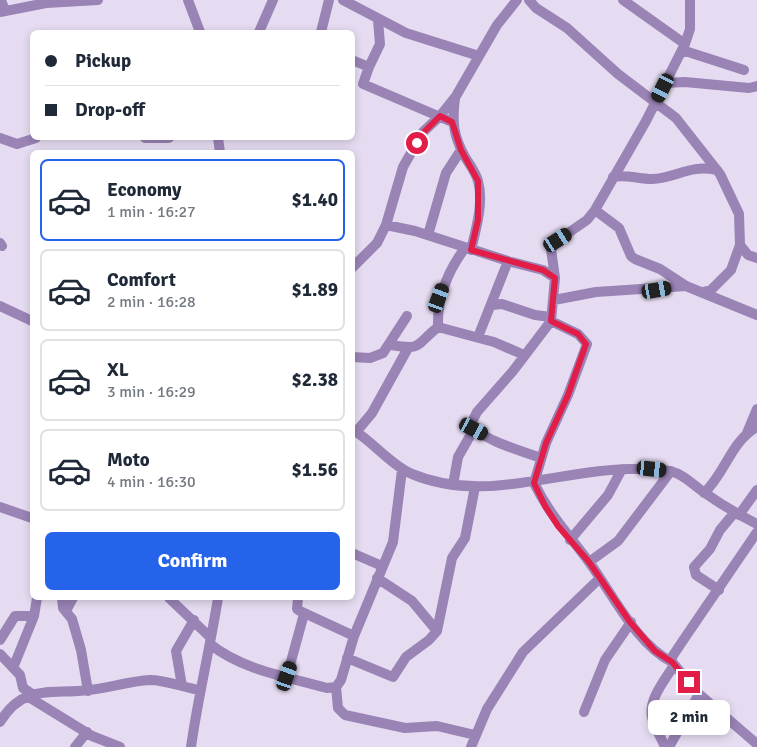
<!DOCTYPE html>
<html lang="en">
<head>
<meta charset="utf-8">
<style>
	:root { --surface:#fff; --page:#f2f2f3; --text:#1f2937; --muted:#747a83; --line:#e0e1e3; --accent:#2563eb }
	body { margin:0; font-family:Signika,sans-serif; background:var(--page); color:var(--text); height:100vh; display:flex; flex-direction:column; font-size:19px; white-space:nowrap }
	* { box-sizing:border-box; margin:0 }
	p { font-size:16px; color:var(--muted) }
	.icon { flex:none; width:28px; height:28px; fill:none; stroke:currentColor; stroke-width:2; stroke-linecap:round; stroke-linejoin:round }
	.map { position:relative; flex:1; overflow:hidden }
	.panel { position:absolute; left:30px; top:150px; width:325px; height:450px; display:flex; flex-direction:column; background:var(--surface); border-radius:8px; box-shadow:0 2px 8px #0003 }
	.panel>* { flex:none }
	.hud { position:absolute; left:30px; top:30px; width:325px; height:110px; border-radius:8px; box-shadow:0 2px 8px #0003; display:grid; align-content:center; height:110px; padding:0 15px; background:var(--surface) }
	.end { position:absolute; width:22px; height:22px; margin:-11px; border:6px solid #e11d48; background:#fff; box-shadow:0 0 0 2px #fff }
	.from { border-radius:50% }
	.bubble { position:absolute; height:35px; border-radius:8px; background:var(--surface); box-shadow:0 2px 8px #0003; font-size:16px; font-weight:700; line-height:35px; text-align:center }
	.car { position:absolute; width:15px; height:30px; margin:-15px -8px; border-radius:6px; box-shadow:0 0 4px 1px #0007; background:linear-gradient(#222 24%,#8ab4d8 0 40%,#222 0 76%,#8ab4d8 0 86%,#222 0) }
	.hud b { display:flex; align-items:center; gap:18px; height:48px; font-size:19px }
	.hud b+b { border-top:1px solid var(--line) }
	.hud i { width:12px; height:12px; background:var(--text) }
	ul { padding:9px 0 0; list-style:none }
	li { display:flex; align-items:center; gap:15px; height:82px; margin:0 10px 8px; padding:0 5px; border:2px solid var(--line); border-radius:8px }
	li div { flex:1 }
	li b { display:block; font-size:19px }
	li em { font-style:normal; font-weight:700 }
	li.on { border-color:var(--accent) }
	li>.icon { width:45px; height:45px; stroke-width:1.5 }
	.cta { display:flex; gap:10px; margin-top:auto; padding:10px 15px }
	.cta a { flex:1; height:58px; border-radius:8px; background:var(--accent); color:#fff; font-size:20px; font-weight:700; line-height:58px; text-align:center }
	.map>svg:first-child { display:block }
</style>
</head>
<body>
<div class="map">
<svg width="757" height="747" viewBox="0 0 757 747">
	<rect width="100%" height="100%" fill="#e5dcf1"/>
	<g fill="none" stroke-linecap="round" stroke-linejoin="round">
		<path stroke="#9a83b5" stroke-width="10" d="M1,0L5,11
			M188,0L200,32
			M343,0L406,33L479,56
			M529,0L536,8L567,28L618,74L676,118L720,174L739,214L740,245L731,270L711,290L703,292
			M623,0L685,44
			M0,12L46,3L98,0
			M378,20L380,44L369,67L363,84L452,122
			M259,32L273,0
			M321,32L329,0
			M682,50L744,70
			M352,60L369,67
			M666,83L685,82L749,88L757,86
			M455,98C452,122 453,135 465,157C470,165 476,173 478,181C484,202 476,229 471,250
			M0,138L17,144L36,138
			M145,138H169
			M218,138L220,152
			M613,177C627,174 638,179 652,179C676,178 690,164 717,170
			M595,210L619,228L631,256L635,259L660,269L686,286
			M386,225L415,231L508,261L543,270L555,278
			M428,235L446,173L461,150
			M0,243L2,246
			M740,245L748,255L757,258
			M352,268L377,243L386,225L403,167L423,132L440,116L456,96L497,25L517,0
			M554,300L596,292L686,286L757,315
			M492,305L502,304L535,315L551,317
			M0,306L32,321
			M438,327C437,297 447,272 465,248
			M478,337L508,261
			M390,345C424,350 414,346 438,327L494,342L524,355
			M352,357L370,358L383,353L407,316
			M352,429C372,441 392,466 412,474C483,504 557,470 629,469C643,469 657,468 670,471C684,474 694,486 705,493C722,505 739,515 757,524
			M357,431L372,413L408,348
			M747,433L757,409
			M541,458C524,452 479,439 471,424L477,412L513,371L551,321
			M453,485L458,457L474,429
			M704,493C725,474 731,441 757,427
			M0,507L32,518
			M739,515L757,490
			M757,532L684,639L672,657V662L699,694L757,744
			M570,540L608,495L622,469
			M352,553L382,566
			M589,562L618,541L671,471
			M377,578L412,601L437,631
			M719,590L696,575L694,567L710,549L720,530L735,512
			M62,598L63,608L72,619L81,650L88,691
			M169,598L211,638
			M298,598L297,609L300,611L354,636
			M66,611L73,598
			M0,640L15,616H34
			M210,644C242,670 288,677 327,688L336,687L341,680L354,636L393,542L402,470
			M0,654L20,675L23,688L32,694
			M347,658L393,677L406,657L429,640L437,631L452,558L465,538L475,487
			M672,662C636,644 612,593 589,562C567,532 551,517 534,483L546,443L568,395L587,344L578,334L551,321L555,278L551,249L558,240L587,220L595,210L646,121L685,44L690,29V0
			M13,668L34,616L37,598
			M287,676L304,614
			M182,686L176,651L194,620
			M336,687L338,708L345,715L405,728L437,726L475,735
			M27,696L92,736L120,747
			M584,712L605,660L631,622
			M0,722C24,683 51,695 89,690C109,688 129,681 150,680C165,680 183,687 199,690
			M75,747L87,732
			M191,747C198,697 210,648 218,598
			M471,747L487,709L523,652L600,578
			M665,747C661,737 654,727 652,717C648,699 666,679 674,665
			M669,747L699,694"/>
	</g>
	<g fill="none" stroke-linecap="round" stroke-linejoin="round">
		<path stroke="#e11d48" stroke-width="6" d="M417,143L424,132L440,116L452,122L461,150L478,181V220L471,250L543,270L555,278L551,321L578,334L586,344L568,395L546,443L534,483L545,506L558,526L589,562L630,622L655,651L672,662L689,682"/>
	</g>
</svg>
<i class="end from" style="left:417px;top:143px"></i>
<i class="end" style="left:689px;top:682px"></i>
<div class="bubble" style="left:648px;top:700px;width:82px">2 min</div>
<i class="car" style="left:663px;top:88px;rotate:207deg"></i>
<i class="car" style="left:558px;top:240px;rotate:58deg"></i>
<i class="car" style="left:657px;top:290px;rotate:80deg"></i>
<i class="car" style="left:439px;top:298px;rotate:20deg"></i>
<i class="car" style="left:474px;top:429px;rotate:118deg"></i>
<i class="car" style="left:652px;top:469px;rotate:96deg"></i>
<i class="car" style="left:287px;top:676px;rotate:19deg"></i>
<div class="hud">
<b><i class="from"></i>Pickup</b>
<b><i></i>Drop-off</b>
</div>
<section class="panel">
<ul>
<li class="on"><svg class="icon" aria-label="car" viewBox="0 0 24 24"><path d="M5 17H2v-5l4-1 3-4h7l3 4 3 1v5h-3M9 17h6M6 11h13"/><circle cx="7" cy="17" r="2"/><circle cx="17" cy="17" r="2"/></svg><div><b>Economy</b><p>1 min · 16:27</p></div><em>$1.40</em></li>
<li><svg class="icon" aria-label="car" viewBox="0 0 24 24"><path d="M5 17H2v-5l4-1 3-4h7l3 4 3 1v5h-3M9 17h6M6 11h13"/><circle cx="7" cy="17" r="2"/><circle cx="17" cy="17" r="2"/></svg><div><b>Comfort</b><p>2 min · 16:28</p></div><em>$1.89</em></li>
<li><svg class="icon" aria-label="car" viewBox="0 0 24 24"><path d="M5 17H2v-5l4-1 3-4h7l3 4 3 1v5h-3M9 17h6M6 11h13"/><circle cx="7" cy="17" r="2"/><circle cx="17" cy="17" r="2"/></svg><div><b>XL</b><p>3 min · 16:29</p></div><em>$2.38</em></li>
<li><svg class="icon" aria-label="car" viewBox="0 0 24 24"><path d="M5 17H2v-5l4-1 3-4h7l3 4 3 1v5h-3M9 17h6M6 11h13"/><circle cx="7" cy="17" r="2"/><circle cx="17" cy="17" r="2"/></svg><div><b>Moto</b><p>4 min · 16:30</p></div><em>$1.56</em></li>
</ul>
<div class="cta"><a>Confirm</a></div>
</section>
</div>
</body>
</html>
